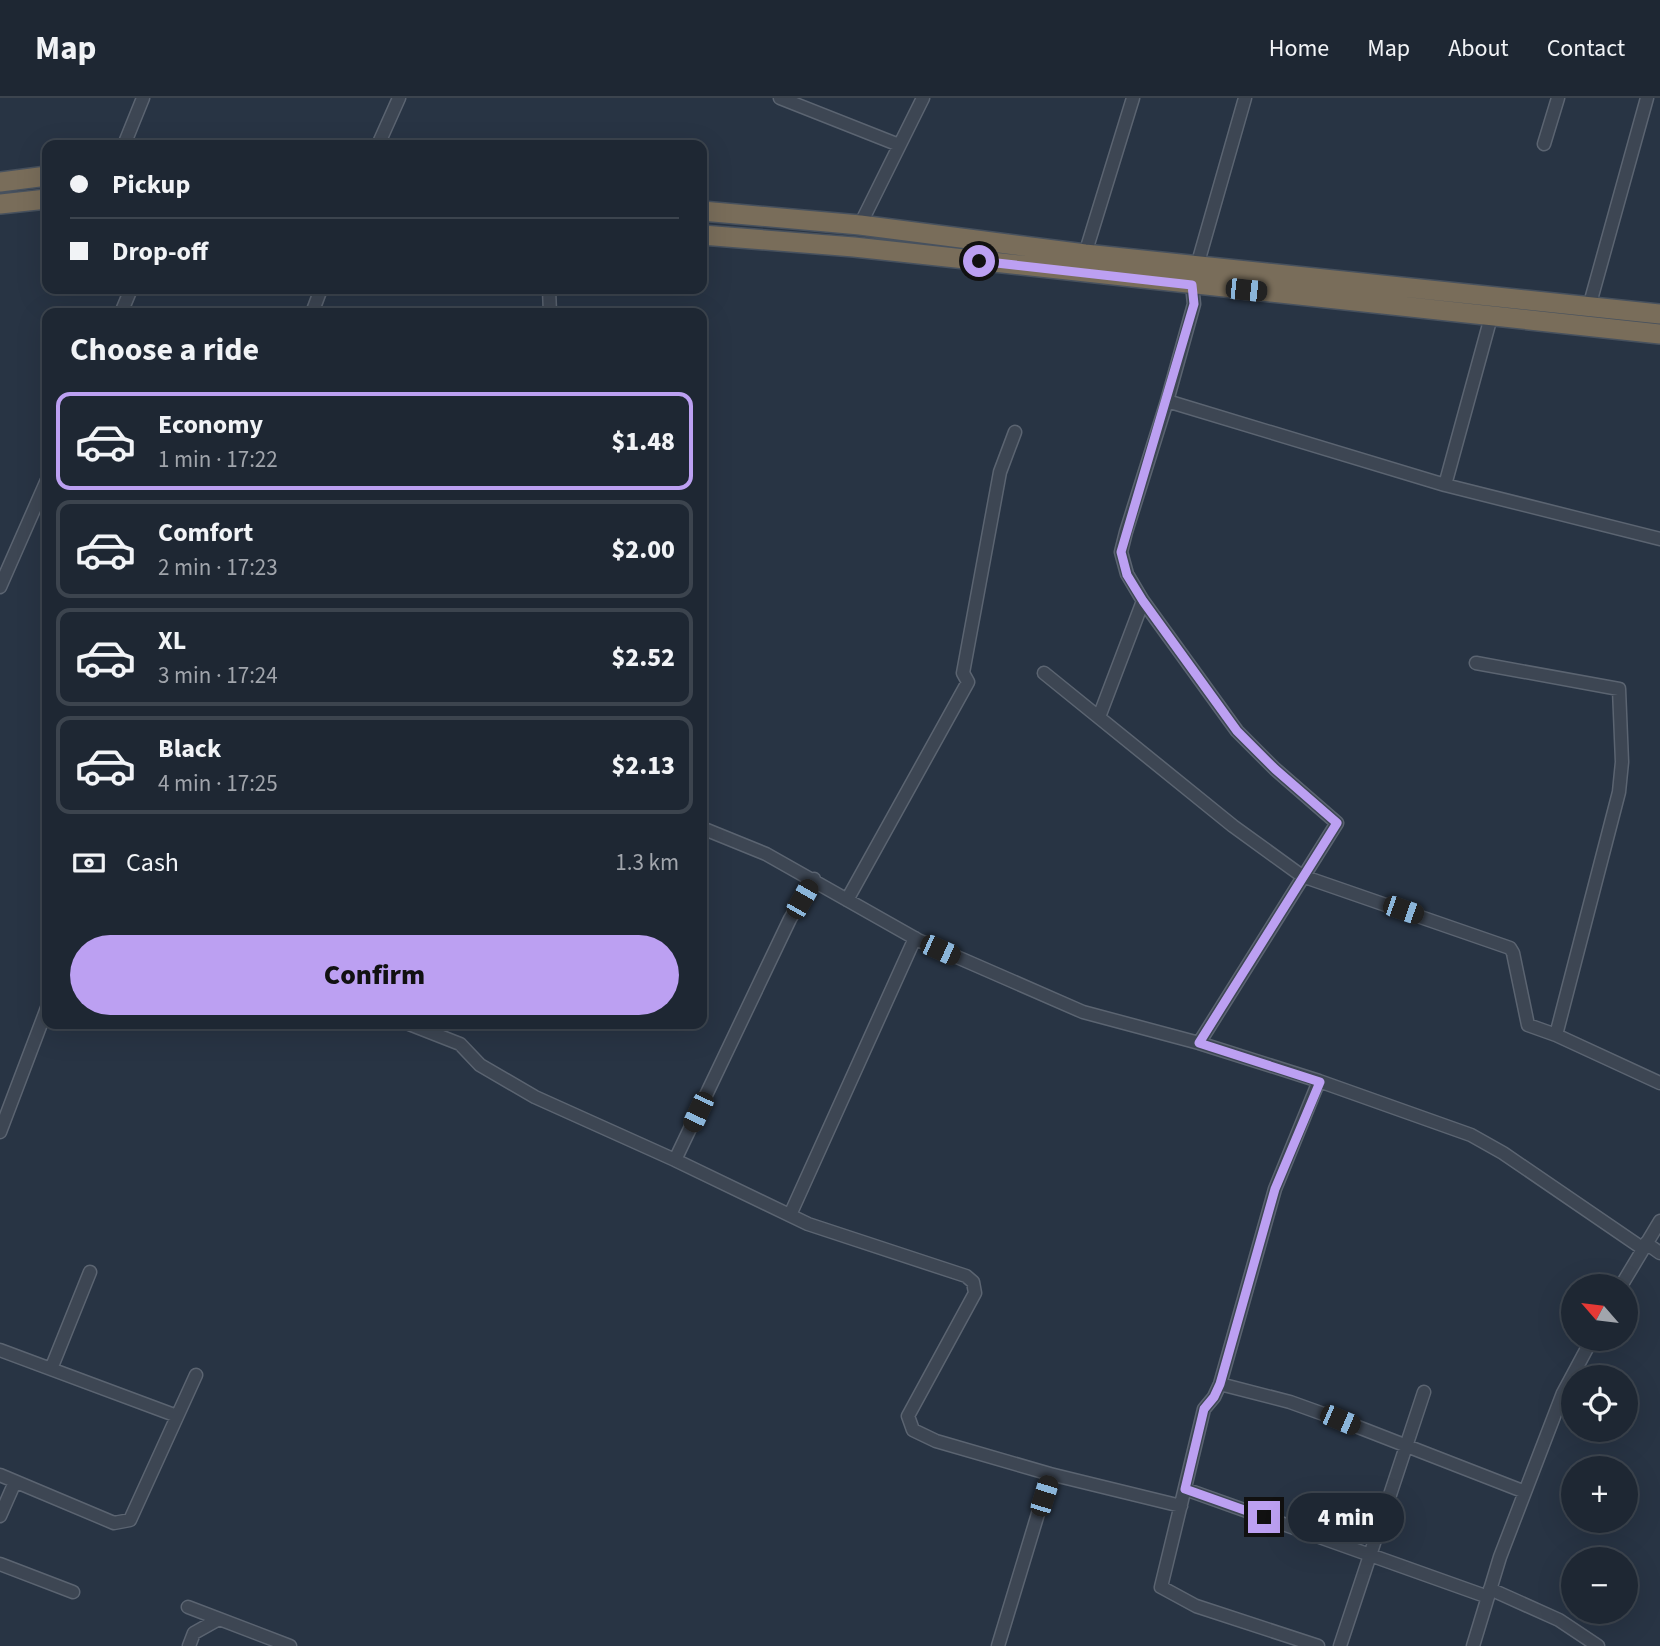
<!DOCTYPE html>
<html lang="en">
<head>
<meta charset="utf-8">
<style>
	:root { --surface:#1e2733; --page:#2b333f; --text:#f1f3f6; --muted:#a1a5ac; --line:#3c444e; --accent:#bca0f2 }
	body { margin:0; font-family:"Source Sans 3",sans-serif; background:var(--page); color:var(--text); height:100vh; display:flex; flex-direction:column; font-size:26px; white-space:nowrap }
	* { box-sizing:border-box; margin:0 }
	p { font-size:23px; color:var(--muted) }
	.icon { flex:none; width:38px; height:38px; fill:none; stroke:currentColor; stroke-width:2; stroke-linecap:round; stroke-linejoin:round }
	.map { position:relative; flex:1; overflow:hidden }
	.drawer { position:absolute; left:42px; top:210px; width:665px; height:721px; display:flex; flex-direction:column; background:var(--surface); border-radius:14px; box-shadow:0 7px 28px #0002,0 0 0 2px var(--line) }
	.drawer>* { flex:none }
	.top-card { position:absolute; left:42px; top:42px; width:665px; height:154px; border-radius:14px; box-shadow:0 7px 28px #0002,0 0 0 2px var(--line); display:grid; align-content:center; height:154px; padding:0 28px; background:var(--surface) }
	.needle { width:46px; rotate:298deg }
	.fabs { position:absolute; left:1561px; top:1176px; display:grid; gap:14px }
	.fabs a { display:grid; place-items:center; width:77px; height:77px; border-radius:50%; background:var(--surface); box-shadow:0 7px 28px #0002,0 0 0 2px var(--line); font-size:35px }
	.end { position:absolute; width:32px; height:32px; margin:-16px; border:9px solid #bca0f2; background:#111; box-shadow:0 0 0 4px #111 }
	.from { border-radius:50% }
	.bubble { position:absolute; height:49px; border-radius:24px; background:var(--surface); box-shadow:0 7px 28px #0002,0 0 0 2px var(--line); font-size:23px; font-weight:800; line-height:49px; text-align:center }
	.car { position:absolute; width:21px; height:42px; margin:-21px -10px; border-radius:9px; box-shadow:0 0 5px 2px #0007; background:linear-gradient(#222 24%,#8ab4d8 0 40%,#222 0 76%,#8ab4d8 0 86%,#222 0) }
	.top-card b { display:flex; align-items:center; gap:24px; height:66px; font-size:26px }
	.top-card b+b { border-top:2px solid var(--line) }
	.top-card i { width:18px; height:18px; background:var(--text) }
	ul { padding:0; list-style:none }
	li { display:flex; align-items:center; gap:21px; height:98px; margin:0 14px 10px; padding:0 14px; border:4px solid var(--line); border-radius:14px }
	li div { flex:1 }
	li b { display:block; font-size:26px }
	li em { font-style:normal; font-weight:800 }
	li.selected { border-color:var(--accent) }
	li>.icon { width:63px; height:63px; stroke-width:1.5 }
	h2 { padding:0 28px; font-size:32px; line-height:84px }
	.pay { display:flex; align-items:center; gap:18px; height:77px; padding:0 28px; font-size:26px }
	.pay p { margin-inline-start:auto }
	.cta { display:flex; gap:14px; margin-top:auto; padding:14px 28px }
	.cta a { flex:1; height:80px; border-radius:42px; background:var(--accent); color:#111; font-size:28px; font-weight:800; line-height:80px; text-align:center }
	header { display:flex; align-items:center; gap:42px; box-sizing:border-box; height:98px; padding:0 35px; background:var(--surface); border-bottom:2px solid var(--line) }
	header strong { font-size:33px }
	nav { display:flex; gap:38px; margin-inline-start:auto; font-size:24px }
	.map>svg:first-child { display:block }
</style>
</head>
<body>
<header>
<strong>Map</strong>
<nav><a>Home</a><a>Map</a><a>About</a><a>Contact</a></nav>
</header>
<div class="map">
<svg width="1660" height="1548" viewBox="0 0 1660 1548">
	<rect width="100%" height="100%" fill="#283444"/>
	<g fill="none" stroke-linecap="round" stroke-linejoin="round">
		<g stroke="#5b6471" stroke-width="15">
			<path id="minor" d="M780,0L899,47
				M1544,46L1558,0
				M124,47L143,0
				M378,47L399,0
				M860,127L923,0
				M1085,156L1133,0
				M1197,168L1245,0
				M1192,187L1194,206L1167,303L1126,434L1121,454L1127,476L1143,503L1237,633L1275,671L1337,725L1199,945
				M549,191L550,215
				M1589,209L1647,0
				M121,215L131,191
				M312,215L321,191
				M1167,303L1445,387L1660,441
				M1445,387L1491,219
				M0,489L47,382
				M1476,565L1619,591L1622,664L1619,694L1556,937L1660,985
				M1044,575L1233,728L1302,778L1510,850L1513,855L1528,927L1556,937
				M1099,619L1143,503
				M702,730L766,756L918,842L1083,914L1199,945L1319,983L1471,1037L1503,1055L1642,1150
				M847,802L968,584L963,575L1000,374L1015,334
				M409,926L460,946L480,967L535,999L675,1062L808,1126L966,1178L973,1184L975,1195L908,1318L913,1332L936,1343L1050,1376
				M0,1034L47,910
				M675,1062L790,821L814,781
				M790,1117L915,840
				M1646,1145L1660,1155
				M1621,1188L1660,1123
				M0,1252L177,1318
				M51,1271L90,1174
				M1220,1286L1290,1304L1340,1322L1525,1394
				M0,1377L114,1425L130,1422L196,1277
				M1185,1391L1488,1499
				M0,1418L15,1384
				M0,1466L73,1494
				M1490,1491L1559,1522L1598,1548
				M188,1509L290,1548
				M189,1548L194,1535L219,1521
				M998,1548L1050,1376L1181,1408
				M1318,1548L1196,1508L1161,1489L1204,1311L1214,1299L1220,1286L1275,1091L1319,983
				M1340,1548L1424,1294
				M1473,1548L1500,1459L1563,1295L1592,1241"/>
		</g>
		<g stroke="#47515e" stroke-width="22">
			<path id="highway" d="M0,84L47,78
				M0,106L47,101
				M702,113L860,127L1085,156L1660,216
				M702,137L854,149L1660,236"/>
		</g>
		<use href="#minor" stroke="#3d4653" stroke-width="12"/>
		<use href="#highway" stroke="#796d5a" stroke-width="19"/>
	</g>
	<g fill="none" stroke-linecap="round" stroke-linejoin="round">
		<path stroke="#bca0f2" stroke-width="9" d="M979,163L1192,187L1194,206L1121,454L1127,477L1143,503L1237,633L1275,671L1337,725L1199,945L1320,984L1275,1091L1220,1286L1214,1299L1204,1311L1185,1391L1264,1419"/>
	</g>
</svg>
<div class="fabs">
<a><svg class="needle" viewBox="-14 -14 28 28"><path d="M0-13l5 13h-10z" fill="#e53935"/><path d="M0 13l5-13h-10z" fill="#a1a5ac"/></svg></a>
<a><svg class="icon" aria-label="locate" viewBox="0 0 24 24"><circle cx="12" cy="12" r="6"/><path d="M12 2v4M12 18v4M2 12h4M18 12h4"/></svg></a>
<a>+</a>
<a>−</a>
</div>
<i class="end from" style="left:979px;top:163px"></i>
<i class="end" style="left:1264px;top:1419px"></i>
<div class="bubble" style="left:1288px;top:1395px;width:116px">4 min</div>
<i class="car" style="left:1246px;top:192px;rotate:96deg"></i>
<i class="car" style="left:802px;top:801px;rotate:30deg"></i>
<i class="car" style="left:1403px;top:812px;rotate:109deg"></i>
<i class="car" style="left:940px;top:852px;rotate:114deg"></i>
<i class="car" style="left:698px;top:1014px;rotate:205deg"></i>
<i class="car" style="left:1340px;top:1322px;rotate:113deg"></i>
<i class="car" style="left:1044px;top:1398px;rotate:17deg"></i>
<div class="top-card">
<b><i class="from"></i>Pickup</b>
<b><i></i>Drop-off</b>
</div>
<section class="drawer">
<h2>Choose a ride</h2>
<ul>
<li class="selected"><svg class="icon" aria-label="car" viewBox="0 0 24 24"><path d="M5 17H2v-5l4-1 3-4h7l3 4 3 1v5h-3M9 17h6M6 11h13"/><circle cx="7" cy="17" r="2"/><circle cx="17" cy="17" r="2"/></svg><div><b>Economy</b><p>1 min · 17:22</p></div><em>$1.48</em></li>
<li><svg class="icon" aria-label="car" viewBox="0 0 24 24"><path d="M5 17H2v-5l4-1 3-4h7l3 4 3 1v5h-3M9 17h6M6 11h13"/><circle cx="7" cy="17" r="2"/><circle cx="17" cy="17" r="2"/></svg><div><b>Comfort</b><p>2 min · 17:23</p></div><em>$2.00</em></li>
<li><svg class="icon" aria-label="car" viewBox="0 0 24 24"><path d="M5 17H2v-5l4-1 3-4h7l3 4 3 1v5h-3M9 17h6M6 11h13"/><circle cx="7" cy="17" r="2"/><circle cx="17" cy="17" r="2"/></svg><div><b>XL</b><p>3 min · 17:24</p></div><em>$2.52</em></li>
<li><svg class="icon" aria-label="car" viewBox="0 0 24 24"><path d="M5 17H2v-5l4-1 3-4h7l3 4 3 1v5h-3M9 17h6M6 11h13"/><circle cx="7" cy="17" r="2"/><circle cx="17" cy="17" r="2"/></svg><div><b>Black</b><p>4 min · 17:25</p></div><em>$2.13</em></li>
</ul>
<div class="pay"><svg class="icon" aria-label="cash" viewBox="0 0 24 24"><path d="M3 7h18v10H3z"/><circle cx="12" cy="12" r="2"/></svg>Cash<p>1.3 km</p></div>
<div class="cta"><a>Confirm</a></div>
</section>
</div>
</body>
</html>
